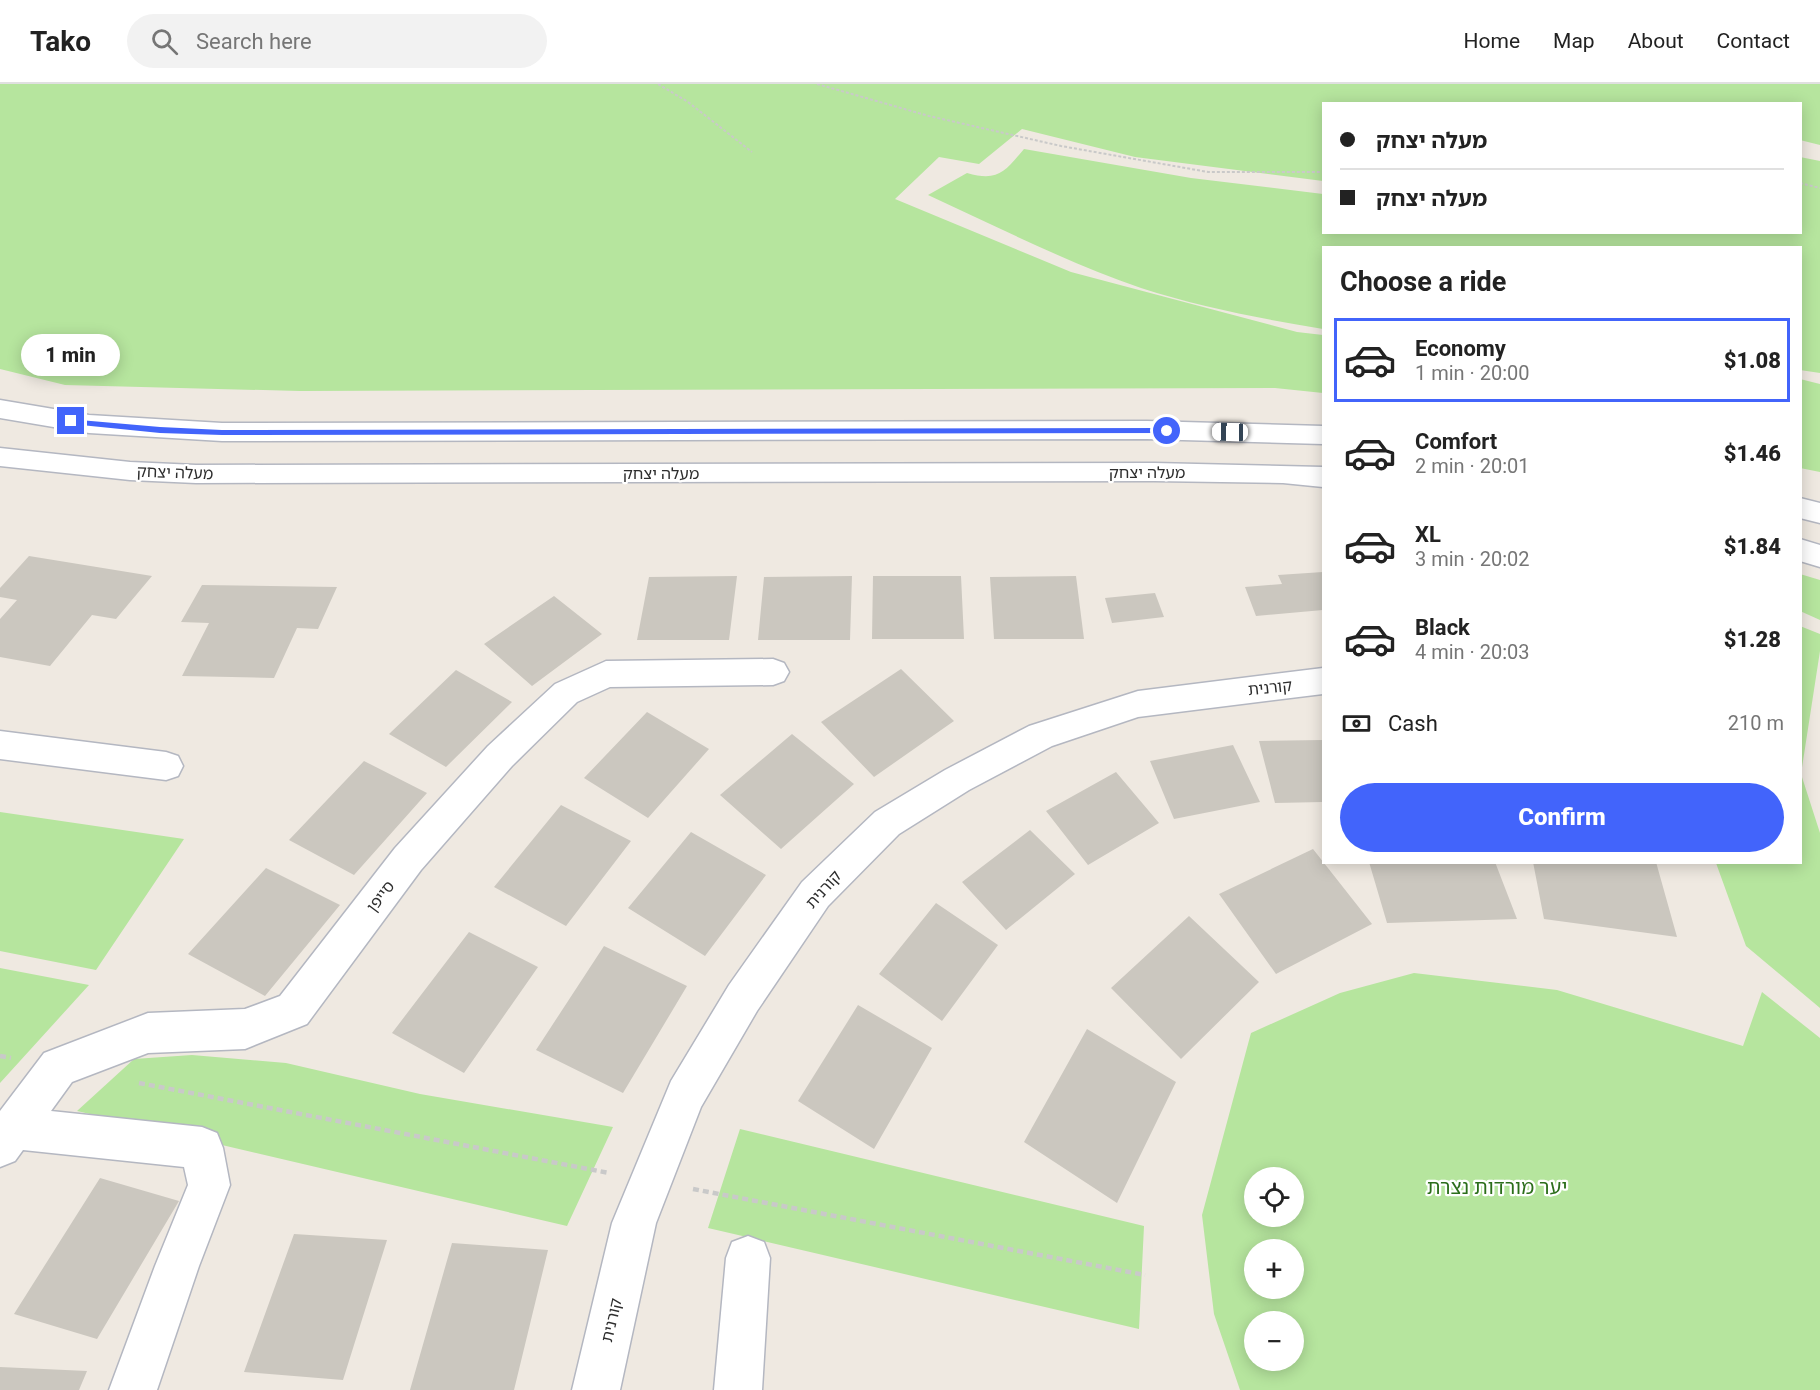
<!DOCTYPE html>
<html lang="en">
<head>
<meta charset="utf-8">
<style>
	:root { --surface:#fff; --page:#f2f2f2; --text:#222; --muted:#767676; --line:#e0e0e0; --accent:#4264fb }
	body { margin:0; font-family:Roboto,"Noto Sans Hebrew",sans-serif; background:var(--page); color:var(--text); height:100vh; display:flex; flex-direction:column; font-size:22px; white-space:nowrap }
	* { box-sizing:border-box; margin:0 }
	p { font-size:20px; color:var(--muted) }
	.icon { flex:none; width:33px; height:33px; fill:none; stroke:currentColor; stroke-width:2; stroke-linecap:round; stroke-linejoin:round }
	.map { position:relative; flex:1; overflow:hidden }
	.side { position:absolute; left:1322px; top:162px; width:480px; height:618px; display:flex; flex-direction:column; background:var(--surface); border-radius:0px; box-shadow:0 3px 15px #0003 }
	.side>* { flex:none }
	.top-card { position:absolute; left:1322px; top:18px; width:480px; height:132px; border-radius:0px; box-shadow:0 3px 15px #0003; display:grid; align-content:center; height:132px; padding:0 18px; background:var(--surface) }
	.buttons { position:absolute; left:1244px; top:1083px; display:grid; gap:12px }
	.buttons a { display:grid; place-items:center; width:60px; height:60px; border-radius:50%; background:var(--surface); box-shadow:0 3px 15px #0003; font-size:30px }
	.end { position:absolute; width:27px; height:27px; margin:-14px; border:8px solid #4264fb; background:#fff; box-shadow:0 0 0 3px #fff }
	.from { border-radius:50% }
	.bubble { position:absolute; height:42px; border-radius:21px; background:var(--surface); box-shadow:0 3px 15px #0003; font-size:20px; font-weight:800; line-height:42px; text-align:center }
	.car { position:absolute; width:18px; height:36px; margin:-18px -9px; border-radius:8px; box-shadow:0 0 4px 2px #0007; background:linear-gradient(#fff 24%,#345 0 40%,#fff 0 76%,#345 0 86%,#fff 0) }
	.top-card b { display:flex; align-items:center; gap:21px; height:57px; font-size:22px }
	.top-card b+b { border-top:2px solid var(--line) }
	.top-card i { width:15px; height:15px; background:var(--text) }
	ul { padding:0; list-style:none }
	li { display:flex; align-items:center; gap:18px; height:84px; margin:0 12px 9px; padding:0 6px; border:3px solid transparent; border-radius:0px }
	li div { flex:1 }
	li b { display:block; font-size:22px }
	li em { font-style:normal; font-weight:800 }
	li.on { border-color:var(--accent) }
	li>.icon { width:54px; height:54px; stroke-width:1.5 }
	h2 { padding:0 18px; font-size:27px; line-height:72px }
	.pay { display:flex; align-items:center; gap:15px; height:66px; padding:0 18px; font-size:22px }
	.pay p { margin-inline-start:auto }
	.cta { display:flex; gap:12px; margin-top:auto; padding:12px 18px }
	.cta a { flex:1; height:69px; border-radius:36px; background:var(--accent); color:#fff; font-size:24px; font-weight:800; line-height:69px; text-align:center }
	header { display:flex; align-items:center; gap:36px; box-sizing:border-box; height:84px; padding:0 30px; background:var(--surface); border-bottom:2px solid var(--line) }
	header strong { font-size:28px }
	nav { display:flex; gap:33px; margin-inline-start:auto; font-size:21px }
	.search { width:420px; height:54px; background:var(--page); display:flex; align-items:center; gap:15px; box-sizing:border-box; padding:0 21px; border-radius:33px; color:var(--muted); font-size:22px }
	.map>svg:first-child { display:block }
</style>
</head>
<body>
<header>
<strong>Tako</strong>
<div class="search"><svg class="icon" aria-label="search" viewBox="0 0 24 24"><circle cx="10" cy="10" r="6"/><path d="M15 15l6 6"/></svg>Search here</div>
<nav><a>Home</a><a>Map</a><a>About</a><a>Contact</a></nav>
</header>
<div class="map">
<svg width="1820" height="1306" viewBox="0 0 1820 1306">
	<rect width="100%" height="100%" fill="#efe9e1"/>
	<path fill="#b6e59e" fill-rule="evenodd" d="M0,0H1820V61L1800,56V20H1323V97L1135,73L1022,45L979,80L939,73L895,115L1071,188L1297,248L1323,251V309L1275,304L300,307L65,301L0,285Z
		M1024,65L1191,94L1323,110V148H1800V73L1820,77V289L1800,286V164H1323V245C1263,235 1199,223 1141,204C1068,179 998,143 928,111L967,89C999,98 1005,87 1024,65Z
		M1800,295L1820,300V388L1800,384Z
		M1800,490L1820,496V536L1800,527Z
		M1800,542L1820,550V567L1801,690L1820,749V924L1746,862L1716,779L1800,778Z
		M0,728L184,755L96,886L0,867Z
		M0,884L89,901L0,999Z
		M1414,889L1557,906L1743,962L1762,908L1820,954V1306H1240L1214,1230L1202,1131L1251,949L1340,909ZM1254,1094H1293V1132H1254ZM1254,1166H1293V1204H1254ZM1254,1238H1293V1276H1254Z
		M192,971L286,979L420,1010L613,1043L567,1142L77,1027L134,975Z
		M740,1045L1144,1142L1139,1245L708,1144Z"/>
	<path fill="#cbc7bf" d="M29,472L152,492L116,535L92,531L50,582L0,573V535L17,516L0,513V504Z
		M1323,488V526L1256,532L1245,503L1282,500L1278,491Z
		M737,492L729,556H637L649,493Z
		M852,492L850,556H758L764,493Z
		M873,492H961L964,555H872Z
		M1076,492L1084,555H994L990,493Z
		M202,501L337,503L318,545L297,544L274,594L182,592L209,539L181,538Z
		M1155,509L1164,533L1112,539L1105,514Z
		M554,512L602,550L532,602L484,560Z
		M901,585L954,637L874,693L821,638Z
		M456,586L512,618L446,683L389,650Z
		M647,628L709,665L648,734L584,694Z
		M792,650L854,700L781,765L720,711Z
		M1323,656V718L1275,719L1259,657Z
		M1233,661L1260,718L1174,735L1150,677Z
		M364,677L427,709L354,791L289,756Z
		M1116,688L1159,739L1088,781L1046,727Z
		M561,721L631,757L566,842L494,803Z
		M1030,746L1075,790L1006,846L962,798Z
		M691,748L766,791L705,872L628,824Z
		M1313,765L1372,840L1276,890L1219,810Z
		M1369,778H1495L1517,835L1387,839Z
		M1533,778H1656L1677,853L1544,835Z
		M266,784L340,821L265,912L188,870Z
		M936,819L998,861L942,937L879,890Z
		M1189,832L1259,898L1181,975L1111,904Z
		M469,848L538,883L464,989L392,949Z
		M604,862L687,902L623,1009L536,966Z
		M858,921L932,964L874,1065L798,1017Z
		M1087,945L1176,998L1117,1119L1024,1058Z
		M100,1094L179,1117L97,1255L14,1230Z
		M294,1150L387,1156L343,1296L244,1288Z
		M452,1159L548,1166L514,1306H410Z
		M0,1283L87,1287L79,1306H0Z"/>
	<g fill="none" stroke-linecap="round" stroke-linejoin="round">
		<g stroke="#b4b7c1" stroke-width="3">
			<path id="minor" d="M0,316L89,331L222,339L1147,337L1323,342V360L1147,355L222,357L89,349L0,334Z
				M0,364L130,378L196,381L1154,379L1323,383V403L1283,399L1154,397L196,399L130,396L0,382Z
				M1800,414L1820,419V439L1800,434Z
				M1800,455L1820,461V483L1800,477Z
				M773,575L784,579L789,588L784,597L773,601L610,603L577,618L512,682L421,786L307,940L245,965L148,969L72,998L51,1027L202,1043L217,1049L223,1064L230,1101L199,1182L157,1306H109L155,1182L188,1101L184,1083L23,1066L15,1077L0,1083V1027L44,969L148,929L245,925L280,912L395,764L488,662L555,600L606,577Z
				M1323,584V610L1138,633L1052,662L969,706L899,750L828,822L757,927L701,1023L656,1139L620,1306H572L612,1139L671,997L729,901L802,798L875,728L945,686L1029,642L1138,607Z
				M0,647L166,668L178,672L183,682L178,692L166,696L0,675Z
				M748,1152L764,1158L770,1174L762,1306H714L726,1174L732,1158Z"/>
		</g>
		<path stroke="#c9c9c9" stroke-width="2" stroke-dasharray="3 2" stroke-linecap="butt" d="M658,0L688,18L752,68
			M817,0L929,32L1061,62L1208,88H1323
			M1800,99L1820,104"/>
		<path stroke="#c9c9c9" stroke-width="4.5" stroke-dasharray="6 4" stroke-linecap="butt" d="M0,972L11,974
			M139,999L609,1089
			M693,1105L1145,1191"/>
		<use href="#minor" fill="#fff" fill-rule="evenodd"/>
	</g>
	<path fill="#4264fb" d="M68,335L160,343L222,346L1167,344L1171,347L1167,349L222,351L160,349L71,340L68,339Z"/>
	<g text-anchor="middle" stroke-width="4.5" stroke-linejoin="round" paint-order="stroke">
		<g font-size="16" fill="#2e2e2e" stroke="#fff">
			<text transform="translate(175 388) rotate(2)" y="6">מעלה יצחק</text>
			<text x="1147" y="394">מעלה יצחק</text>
			<text x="661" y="395">מעלה יצחק</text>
			<text transform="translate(1270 603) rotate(-6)" y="6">קורנית</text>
			<text transform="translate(823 805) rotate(-48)" y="6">קורנית</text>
			<text transform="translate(380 812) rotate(-53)" y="6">סייפן</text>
			<text transform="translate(611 1236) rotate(-77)" y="6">קורנית</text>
		</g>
		<g font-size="20" fill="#2c6e1b" stroke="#fff">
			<text x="1497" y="1110">יער מורדות נצרת</text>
		</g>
	</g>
</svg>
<div class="buttons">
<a><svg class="icon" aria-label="locate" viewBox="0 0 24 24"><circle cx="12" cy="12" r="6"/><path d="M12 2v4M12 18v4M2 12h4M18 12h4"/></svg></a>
<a>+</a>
<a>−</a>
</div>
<i class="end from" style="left:1167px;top:347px"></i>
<i class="end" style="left:71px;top:337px"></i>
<div class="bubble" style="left:21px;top:250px;width:99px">1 min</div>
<i class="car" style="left:1230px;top:348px;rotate:271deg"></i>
<div class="top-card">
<b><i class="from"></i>מעלה יצחק</b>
<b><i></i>מעלה יצחק</b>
</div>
<section class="side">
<h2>Choose a ride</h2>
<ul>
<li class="on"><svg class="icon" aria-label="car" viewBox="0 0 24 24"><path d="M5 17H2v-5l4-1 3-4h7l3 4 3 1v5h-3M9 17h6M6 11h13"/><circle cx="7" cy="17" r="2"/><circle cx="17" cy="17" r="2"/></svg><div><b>Economy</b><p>1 min · 20:00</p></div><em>$1.08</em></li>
<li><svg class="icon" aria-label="car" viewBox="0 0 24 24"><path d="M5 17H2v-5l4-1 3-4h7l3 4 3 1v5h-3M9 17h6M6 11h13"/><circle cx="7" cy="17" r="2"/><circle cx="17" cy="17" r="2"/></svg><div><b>Comfort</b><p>2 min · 20:01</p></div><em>$1.46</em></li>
<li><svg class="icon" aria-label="car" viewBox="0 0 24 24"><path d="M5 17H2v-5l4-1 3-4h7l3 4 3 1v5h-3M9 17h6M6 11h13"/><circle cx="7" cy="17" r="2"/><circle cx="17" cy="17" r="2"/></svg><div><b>XL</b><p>3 min · 20:02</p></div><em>$1.84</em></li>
<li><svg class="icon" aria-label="car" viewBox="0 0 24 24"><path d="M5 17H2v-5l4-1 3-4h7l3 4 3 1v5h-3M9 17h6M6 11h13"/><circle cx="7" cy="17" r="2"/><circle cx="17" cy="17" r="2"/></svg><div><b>Black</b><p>4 min · 20:03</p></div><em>$1.28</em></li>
</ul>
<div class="pay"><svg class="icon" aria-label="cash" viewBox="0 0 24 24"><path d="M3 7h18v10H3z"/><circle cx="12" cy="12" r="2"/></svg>Cash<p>210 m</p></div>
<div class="cta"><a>Confirm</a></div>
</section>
</div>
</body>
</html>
